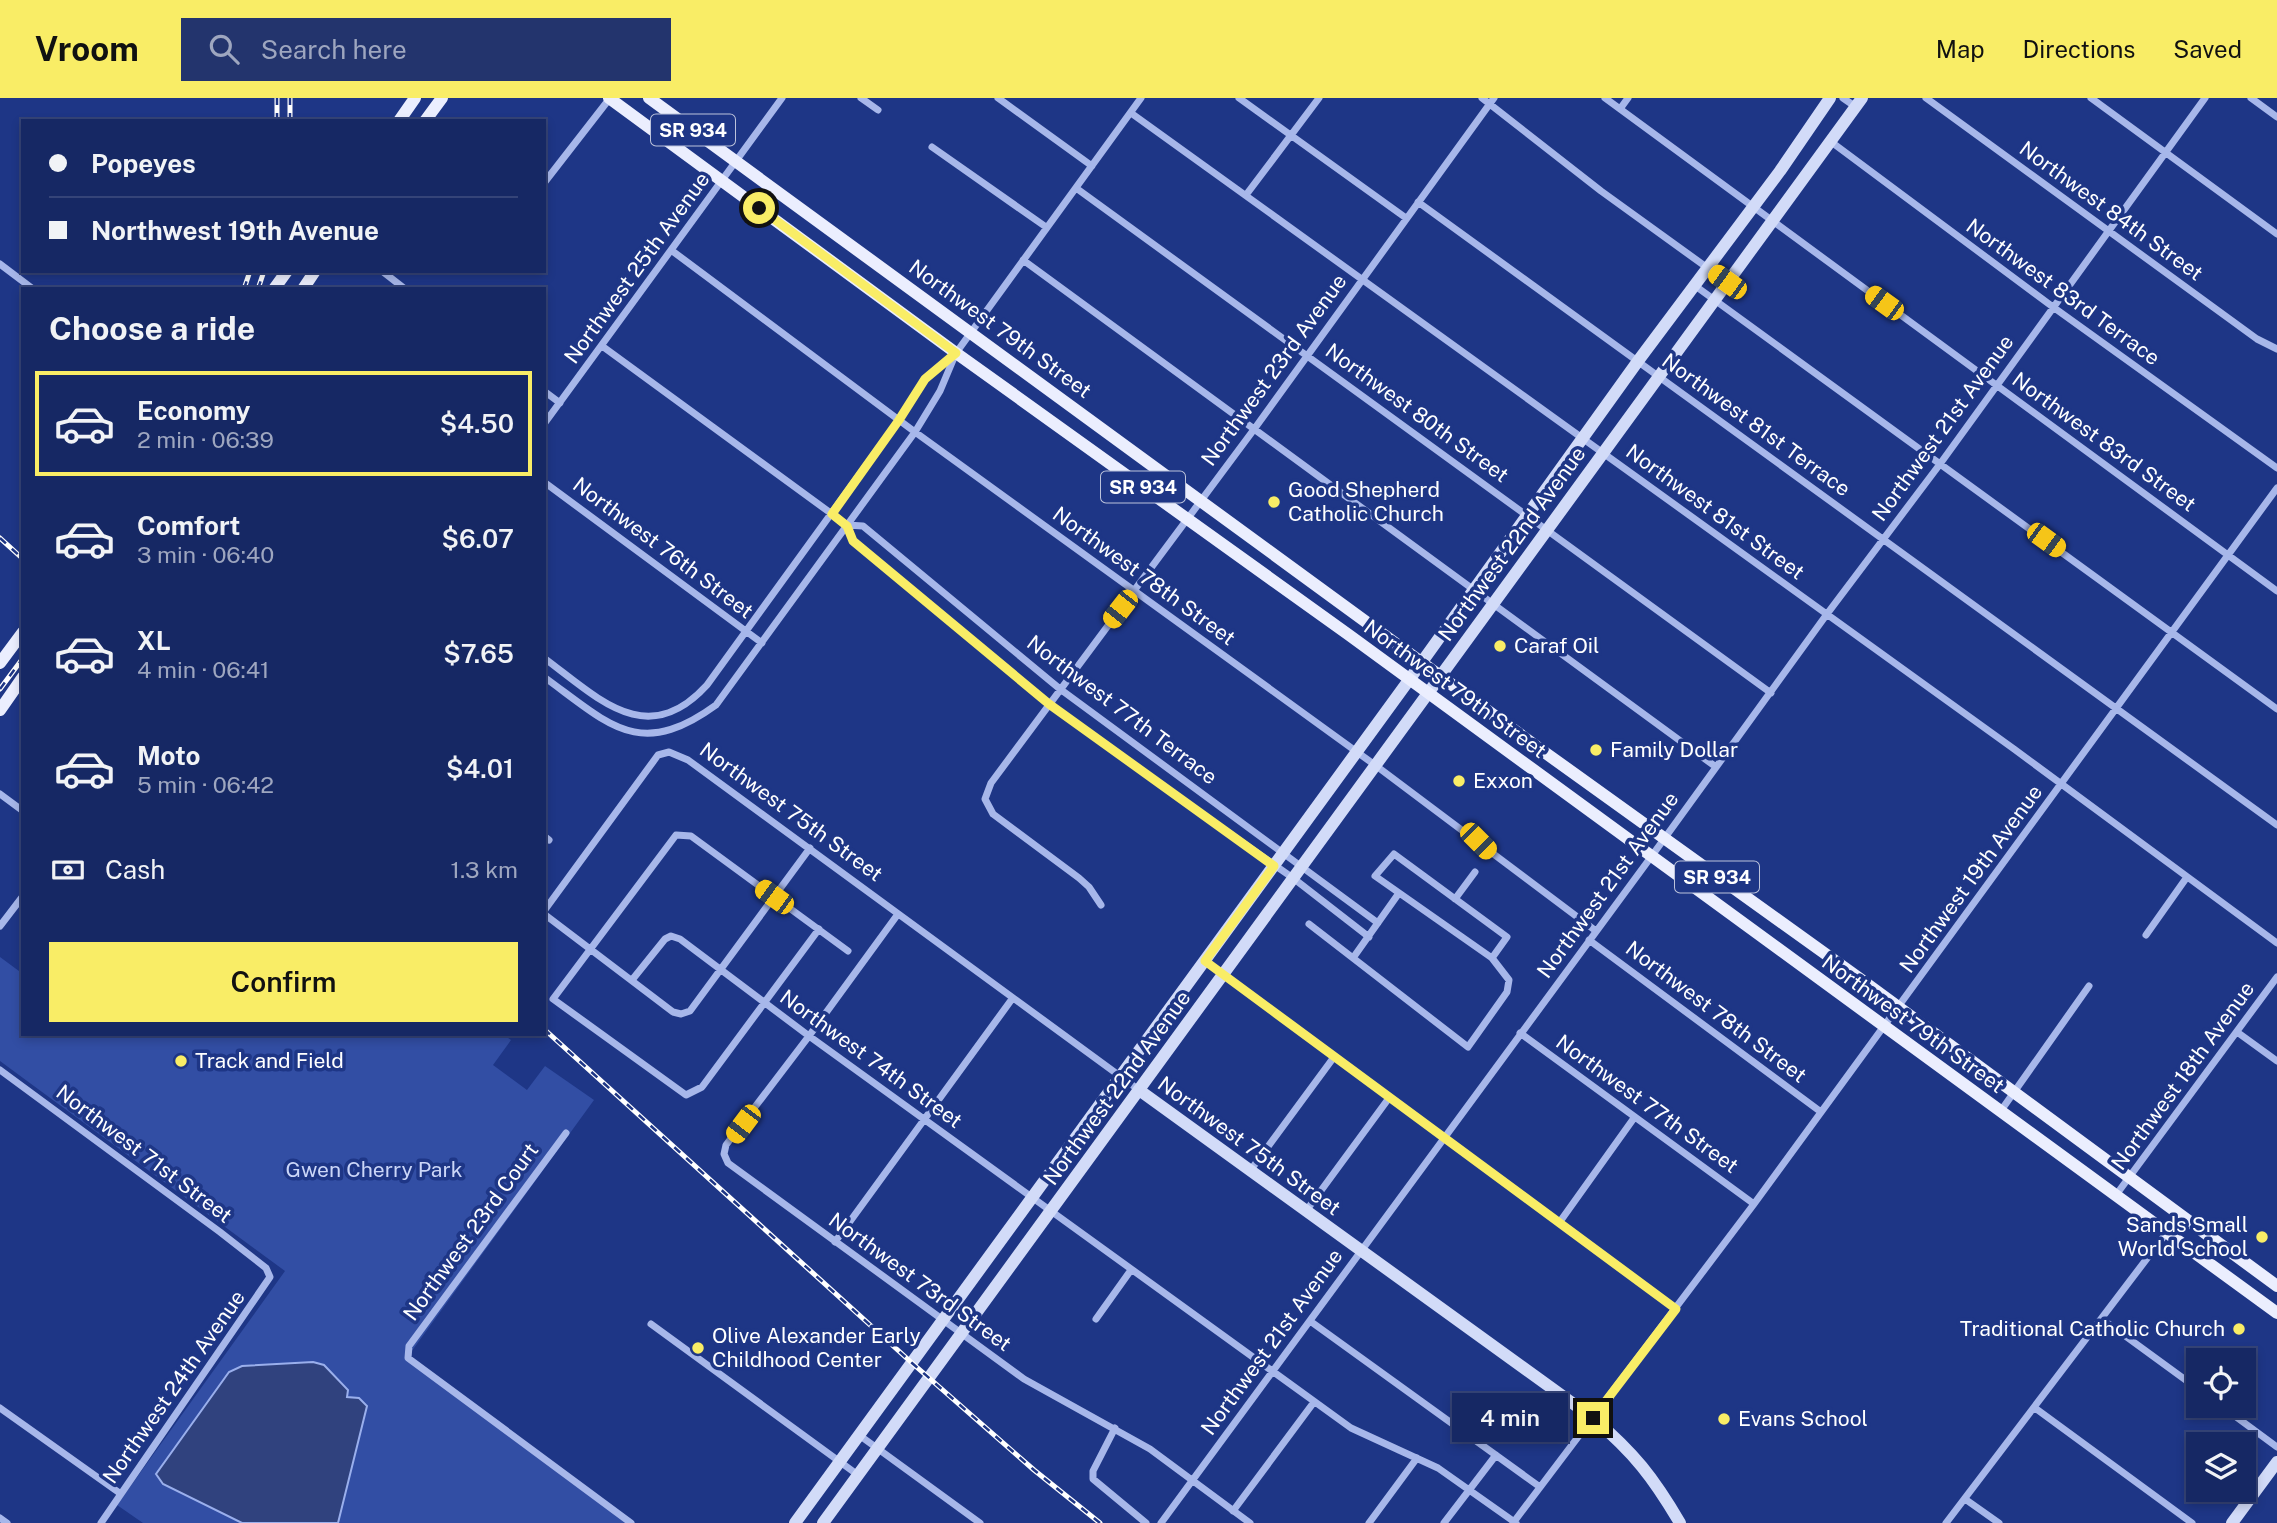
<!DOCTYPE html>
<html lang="en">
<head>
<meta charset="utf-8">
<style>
	:root { --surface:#162864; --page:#23346d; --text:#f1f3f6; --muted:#9ea6bf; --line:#354478; --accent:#f9ed66 }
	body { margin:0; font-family:"Public Sans",sans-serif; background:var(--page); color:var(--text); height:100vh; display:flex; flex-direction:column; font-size:26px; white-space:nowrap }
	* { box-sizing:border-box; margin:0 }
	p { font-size:23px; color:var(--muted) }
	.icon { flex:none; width:38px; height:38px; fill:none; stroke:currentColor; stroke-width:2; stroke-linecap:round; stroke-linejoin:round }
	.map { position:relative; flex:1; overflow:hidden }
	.sheet { position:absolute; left:21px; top:189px; width:525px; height:749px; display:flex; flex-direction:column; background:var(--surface); border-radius:0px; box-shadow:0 4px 10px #0003,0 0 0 2px var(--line) }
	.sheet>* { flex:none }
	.banner { position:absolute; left:21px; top:21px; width:525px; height:154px; border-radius:0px; box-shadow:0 4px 10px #0003,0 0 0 2px var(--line); display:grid; align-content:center; height:154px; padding:0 28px; background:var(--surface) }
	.tools { position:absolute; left:2186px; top:1250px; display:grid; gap:14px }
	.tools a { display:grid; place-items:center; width:70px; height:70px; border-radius:0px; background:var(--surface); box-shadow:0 4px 10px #0003,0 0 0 2px var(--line); font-size:35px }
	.end { position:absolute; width:32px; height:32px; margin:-16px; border:9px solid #f9ed66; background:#111; box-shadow:0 0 0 4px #111 }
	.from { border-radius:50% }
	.bubble { position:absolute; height:49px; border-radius:0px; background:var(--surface); box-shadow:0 4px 10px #0003,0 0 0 2px var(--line); font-size:23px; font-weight:600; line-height:49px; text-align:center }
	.car { position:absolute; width:21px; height:42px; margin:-21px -10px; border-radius:9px; box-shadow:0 0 5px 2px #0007; background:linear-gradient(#f5c518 24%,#345 0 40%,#f5c518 0 76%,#345 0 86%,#f5c518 0) }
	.banner b { display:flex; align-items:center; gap:24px; height:66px; font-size:26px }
	.banner b+b { border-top:2px solid var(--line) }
	.banner i { width:18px; height:18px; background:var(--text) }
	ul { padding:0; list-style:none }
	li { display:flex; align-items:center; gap:21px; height:105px; margin:0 14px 10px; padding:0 14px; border:4px solid transparent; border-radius:0px }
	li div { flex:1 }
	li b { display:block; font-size:26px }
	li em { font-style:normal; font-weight:600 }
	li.on { border-color:var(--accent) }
	li>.icon { width:63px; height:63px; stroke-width:1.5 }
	h2 { padding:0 28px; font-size:32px; line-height:84px }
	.pay { display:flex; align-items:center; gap:18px; height:77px; padding:0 28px; font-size:26px }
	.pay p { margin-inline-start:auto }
	.button { display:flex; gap:14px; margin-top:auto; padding:14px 28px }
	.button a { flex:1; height:80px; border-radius:0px; background:var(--accent); color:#111; font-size:28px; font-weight:600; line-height:80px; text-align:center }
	header { display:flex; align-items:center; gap:42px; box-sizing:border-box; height:98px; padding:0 35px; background:var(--accent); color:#111 }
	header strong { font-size:33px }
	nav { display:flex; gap:38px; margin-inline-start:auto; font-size:24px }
	.search { width:490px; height:63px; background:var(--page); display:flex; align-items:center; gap:18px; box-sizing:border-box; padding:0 24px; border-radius:0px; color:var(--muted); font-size:26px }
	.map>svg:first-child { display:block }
</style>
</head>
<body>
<header>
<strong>Vroom</strong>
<div class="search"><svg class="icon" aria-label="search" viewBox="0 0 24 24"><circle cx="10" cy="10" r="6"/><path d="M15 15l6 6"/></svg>Search here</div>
<nav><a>Map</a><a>Directions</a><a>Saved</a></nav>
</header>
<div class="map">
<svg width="2277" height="1425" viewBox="0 0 2277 1425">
	<rect width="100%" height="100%" fill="#1e3686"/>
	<path fill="#324ea4" d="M0,859L23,876V936H502L511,942L493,967L527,992L545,968L594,1002L406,1261L632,1425H143L117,1407L285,1173L0,963Z"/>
	<path fill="#30427e" stroke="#9aafec" stroke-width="2" d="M313,1264L324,1267L348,1292L347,1299L359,1300L367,1308L338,1425H242L163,1386L156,1376L229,1274L242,1268Z"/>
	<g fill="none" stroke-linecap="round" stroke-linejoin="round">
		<path stroke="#a7b7ea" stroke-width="7" d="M861,0L878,12
			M998,0L1092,68
			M1239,0L1406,120
			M1482,0L1601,93L1727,184
			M1605,0L2277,493
			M1843,0L1856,9
			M1926,0L2257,241L2277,251
			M2091,0L2277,136
			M2251,0L2277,19
			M1620,11L1628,0
			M1131,15L2014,651L2277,845
			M1830,43L2053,209L2277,370
			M932,49L1046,129
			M544,85L610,0
			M1076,90L1771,595
			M1246,97L1319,0
			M1418,104L2277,727
			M671,152L915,334L1375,667L1596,833
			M1023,162L1716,669
			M0,166L33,191
			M382,173L405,191
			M1694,187L2277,611
			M602,248L847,427L853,443L1049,606L1186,705L1293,780L1369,839
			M544,293L560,305
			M544,326L782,0
			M544,384L762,545
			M847,427L863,428L1060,591L1378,825
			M544,560C598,600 647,653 707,587L899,322L925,281L953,258
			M544,579C609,626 639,663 716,607L915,334L940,293L956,255L1141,0
			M0,696L23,713
			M544,738L549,742
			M1455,801L1475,774
			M1101,807L1089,789L1079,780L993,716L985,701L991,685L1255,330L1494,0
			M544,813L658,657L669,654L688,662L1139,992
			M544,816L673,914L681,916L690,913L810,750
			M898,816L809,938L726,1047L724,1056L728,1065L1024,1281L1150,1351L1250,1425
			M1309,826L1468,949L1507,894L1509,882L1492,860L1375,778L1394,756L1507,839L1492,860
			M0,828L23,798
			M819,831L702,989L686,997L553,901L676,737L691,738L848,853
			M2146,837L2187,779
			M1589,842L1821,1014
			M1353,860L1399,795
			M1205,863L1676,1211
			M632,882L665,841L671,838L680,841L809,938L1351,1330L1438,1370L1516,1425
			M2237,934L2277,963
			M1520,935L1754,1106
			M0,972L220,1134L266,1170L270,1179L101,1425
			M2000,1014L2089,888
			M566,1035L409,1248L408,1260L631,1425
			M1250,1073L1334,959
			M2116,1097L2277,879
			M1306,1113L1389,1000
			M1559,1125L1634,1020
			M835,1144L1012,901
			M1096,1221L1131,1172
			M2102,1221L2198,1291
			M1310,1223L1540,1389
			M651,1226L858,1377
			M2220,1307L2277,1349
			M0,1310L121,1396
			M2035,1310L2192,1425
			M1115,1330L1093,1373V1381L1146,1425
			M859,1337L980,1425
			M1965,1401L1999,1425
			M1233,1413L1314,1304
			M0,1420L7,1425
			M1161,1425L1651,759L1827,516L1940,366L2205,0
			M1369,1425L1417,1360
			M1444,1425L1496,1357
			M1513,1425L1754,1106L2277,390
			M1946,1425L2180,1117"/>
		<path stroke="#d2dbf8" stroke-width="12" d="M1139,992L1593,1320C1634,1355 1653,1379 1680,1425
			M795,1425L1409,582L1638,263L1780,73L1830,0
			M823,1425L1862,0
			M2232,1425L2277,1364"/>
		<path stroke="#ebeefe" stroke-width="12" d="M609,0L956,255L1349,537L2277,1215
			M649,0L1540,651L1859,880L2277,1188
			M399,23L415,0
			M425,23L442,0
			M274,191L287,173
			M303,191L315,173
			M0,565L23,534
			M0,612L23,579"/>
		<g stroke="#fff" stroke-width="5">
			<path id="rail" d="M277,23V0
				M290,23V0
				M244,191L250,173
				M258,191L264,173
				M0,440L23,461
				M0,591L23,560
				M544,931L912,1265L1034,1372L1100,1425"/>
		</g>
		<use href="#rail" stroke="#1e3686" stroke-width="2.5" stroke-dasharray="8" stroke-linecap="butt"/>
	</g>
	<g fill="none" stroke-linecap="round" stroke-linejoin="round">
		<path stroke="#f9ed66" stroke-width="9" d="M759,110L956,255L925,281L899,322L832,416L847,428L853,443L1049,606L1274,768L1205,863L1676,1211L1593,1320"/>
	</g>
	<g fill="#f9ed66" stroke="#1e3686" stroke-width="2.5">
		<circle cx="1274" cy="404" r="7"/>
		<circle cx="1500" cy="548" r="7"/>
		<circle cx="1596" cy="652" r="7"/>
		<circle cx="1459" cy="683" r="7"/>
		<circle cx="181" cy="963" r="7"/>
		<circle cx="2262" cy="1139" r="7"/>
		<circle cx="2239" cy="1231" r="7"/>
		<circle cx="698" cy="1250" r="7"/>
		<circle cx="1724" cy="1321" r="7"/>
	</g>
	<g text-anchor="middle" stroke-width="7" stroke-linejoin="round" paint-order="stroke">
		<g fill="#1e3686" stroke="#bcc3db" stroke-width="2">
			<rect x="651" y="16.5" width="84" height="31" rx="5"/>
			<rect x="1101" y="373.5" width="84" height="31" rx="5"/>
			<rect x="1675" y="763.5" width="84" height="31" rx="5"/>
		</g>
		<g font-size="19" font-weight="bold" fill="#fff">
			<text x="693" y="39">SR 934</text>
			<text x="1143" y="396">SR 934</text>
			<text x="1717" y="786">SR 934</text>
		</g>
		<g font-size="21" fill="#fff" stroke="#1e3686">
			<text transform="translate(2111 113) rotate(36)" y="7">Northwest 84th Street</text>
			<text transform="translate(637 170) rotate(-54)" y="7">Northwest 25th Avenue</text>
			<text transform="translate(2063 194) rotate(36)" y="7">Northwest 83rd Terrace</text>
			<text transform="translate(1000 231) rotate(36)" y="7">Northwest 79th Street</text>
			<text transform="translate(1274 272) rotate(-54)" y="7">Northwest 23rd Avenue</text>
			<text transform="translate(1417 315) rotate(36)" y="7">Northwest 80th Street</text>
			<text transform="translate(1756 327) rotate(36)" y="7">Northwest 81st Terrace</text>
			<text transform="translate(1943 330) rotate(-54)" y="7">Northwest 21st Avenue</text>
			<text transform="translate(2104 344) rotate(36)" y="7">Northwest 83rd Street</text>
			<text transform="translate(1715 414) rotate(36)" y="7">Northwest 81st Street</text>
			<text transform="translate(1512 446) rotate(-54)" y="7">Northwest 22nd Avenue</text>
			<text transform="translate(663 450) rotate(37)" y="7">Northwest 76th Street</text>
			<text transform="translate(1144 478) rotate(36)" y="7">Northwest 78th Street</text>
			<text transform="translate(1455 591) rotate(36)" y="7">Northwest 79th Street</text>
			<text transform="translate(1122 612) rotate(37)" y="7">Northwest 77th Terrace</text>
			<text transform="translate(791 714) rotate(36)" y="7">Northwest 75th Street</text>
			<text transform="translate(1971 781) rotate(-54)" y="7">Northwest 19th Avenue</text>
			<text transform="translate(1608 787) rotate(-54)" y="7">Northwest 21st Avenue</text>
			<text transform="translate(1716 914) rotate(37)" y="7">Northwest 78th Street</text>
			<text transform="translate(1913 926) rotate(36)" y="7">Northwest 79th Street</text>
			<text transform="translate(871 961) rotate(36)" y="7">Northwest 74th Street</text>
			<text transform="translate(2183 978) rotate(-54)" y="7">Northwest 18th Avenue</text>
			<text transform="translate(1117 990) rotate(-54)" y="7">Northwest 22nd Avenue</text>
			<text transform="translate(1647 1006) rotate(36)" y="7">Northwest 77th Street</text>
			<text transform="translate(1249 1048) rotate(36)" y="7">Northwest 75th Street</text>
			<text transform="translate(144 1056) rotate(37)" y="7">Northwest 71st Street</text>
			<text transform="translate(471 1134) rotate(-54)" y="7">Northwest 23rd Court</text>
			<text transform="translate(920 1184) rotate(36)" y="7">Northwest 73rd Street</text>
			<text transform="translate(1272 1244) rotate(-54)" y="7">Northwest 21st Avenue</text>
			<text transform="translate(174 1289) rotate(-55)" y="7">Northwest 24th Avenue</text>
		</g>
		<g font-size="21" fill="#fff" stroke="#1e3686" text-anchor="start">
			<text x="1288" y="399">Good Shepherd<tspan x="1288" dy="24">Catholic Church</tspan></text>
			<text x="1514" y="555">Caraf Oil</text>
			<text x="1610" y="659">Family Dollar</text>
			<text x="1473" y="690">Exxon</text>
			<text x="195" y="970">Track and Field</text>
			<text x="2248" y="1134" text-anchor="end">Sands Small<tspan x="2248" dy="24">World School</tspan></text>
			<text x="2225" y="1238" text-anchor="end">Traditional Catholic Church</text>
			<text x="712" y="1245">Olive Alexander Early<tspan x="712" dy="24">Childhood Center</tspan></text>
			<text x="1738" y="1328">Evans School</text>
		</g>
		<g font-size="21" fill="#cbd6f8" stroke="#1e3686">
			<text x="374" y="1079">Gwen Cherry Park</text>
		</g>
	</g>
</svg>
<div class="tools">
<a><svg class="icon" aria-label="locate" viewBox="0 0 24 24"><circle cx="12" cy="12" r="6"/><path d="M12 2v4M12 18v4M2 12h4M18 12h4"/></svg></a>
<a><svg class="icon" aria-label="layers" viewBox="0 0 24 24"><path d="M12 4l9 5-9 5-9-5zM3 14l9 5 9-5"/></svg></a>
</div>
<i class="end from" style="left:759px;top:110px"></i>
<i class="end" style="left:1593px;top:1320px"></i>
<div class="bubble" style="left:1452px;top:1295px;width:116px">4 min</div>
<i class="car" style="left:1727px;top:184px;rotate:306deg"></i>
<i class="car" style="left:1884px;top:205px;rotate:306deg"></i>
<i class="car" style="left:2046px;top:442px;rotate:126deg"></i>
<i class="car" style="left:1120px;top:511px;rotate:218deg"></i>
<i class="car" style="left:1478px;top:743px;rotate:135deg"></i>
<i class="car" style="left:774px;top:799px;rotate:306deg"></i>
<i class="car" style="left:743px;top:1026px;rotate:217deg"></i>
<div class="banner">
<b><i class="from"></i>Popeyes</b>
<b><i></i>Northwest 19th Avenue</b>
</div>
<section class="sheet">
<h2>Choose a ride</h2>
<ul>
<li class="on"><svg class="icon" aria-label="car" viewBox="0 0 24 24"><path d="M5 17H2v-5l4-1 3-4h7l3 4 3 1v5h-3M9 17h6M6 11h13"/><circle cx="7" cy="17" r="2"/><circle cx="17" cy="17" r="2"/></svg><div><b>Economy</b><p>2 min · 06:39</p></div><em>$4.50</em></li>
<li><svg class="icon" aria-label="car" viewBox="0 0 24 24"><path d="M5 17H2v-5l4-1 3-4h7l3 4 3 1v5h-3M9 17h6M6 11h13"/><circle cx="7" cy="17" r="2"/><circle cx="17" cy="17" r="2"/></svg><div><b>Comfort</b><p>3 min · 06:40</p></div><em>$6.07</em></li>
<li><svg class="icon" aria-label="car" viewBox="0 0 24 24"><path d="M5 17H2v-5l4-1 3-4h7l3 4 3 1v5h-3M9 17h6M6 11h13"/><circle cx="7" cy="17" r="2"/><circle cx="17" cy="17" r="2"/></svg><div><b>XL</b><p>4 min · 06:41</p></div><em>$7.65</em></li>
<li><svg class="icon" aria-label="car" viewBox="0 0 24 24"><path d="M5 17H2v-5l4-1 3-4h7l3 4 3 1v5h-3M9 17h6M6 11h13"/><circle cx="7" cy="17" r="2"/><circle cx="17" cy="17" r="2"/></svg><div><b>Moto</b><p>5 min · 06:42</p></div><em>$4.01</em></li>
</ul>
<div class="pay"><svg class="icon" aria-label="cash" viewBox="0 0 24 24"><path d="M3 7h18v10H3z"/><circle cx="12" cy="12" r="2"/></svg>Cash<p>1.3 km</p></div>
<div class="button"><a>Confirm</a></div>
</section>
</div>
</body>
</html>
